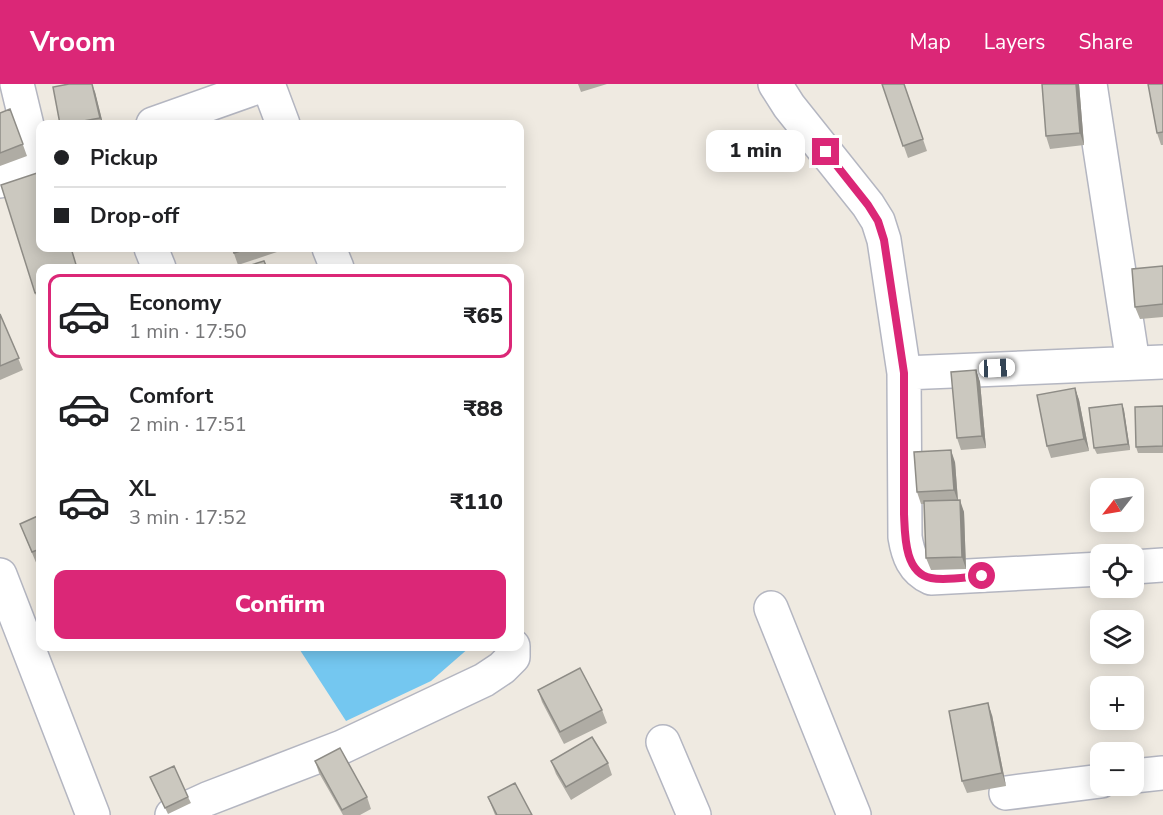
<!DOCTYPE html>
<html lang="en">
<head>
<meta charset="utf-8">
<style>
	:root { --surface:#fff; --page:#f6f6f6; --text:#202124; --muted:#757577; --line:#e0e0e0; --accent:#db2777 }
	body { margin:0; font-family:"Nunito Sans",sans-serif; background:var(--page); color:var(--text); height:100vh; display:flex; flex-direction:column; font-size:22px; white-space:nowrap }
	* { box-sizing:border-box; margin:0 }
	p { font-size:20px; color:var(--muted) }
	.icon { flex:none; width:33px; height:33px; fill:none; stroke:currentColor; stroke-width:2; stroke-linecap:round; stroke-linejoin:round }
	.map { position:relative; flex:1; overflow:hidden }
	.panel { position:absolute; left:36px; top:180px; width:488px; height:387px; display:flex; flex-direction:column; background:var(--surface); border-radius:12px; box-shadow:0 3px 15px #0003 }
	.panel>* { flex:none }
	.guide { position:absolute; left:36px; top:36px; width:488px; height:132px; border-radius:12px; box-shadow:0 3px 15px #0003; display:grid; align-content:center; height:132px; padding:0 18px; background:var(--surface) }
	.needle { width:39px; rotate:239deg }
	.fabs { position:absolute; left:1090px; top:394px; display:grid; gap:12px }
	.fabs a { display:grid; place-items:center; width:54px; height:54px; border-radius:12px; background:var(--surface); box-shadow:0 3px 15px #0003; font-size:30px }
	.end { position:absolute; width:27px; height:27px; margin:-14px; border:8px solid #db2777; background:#fff; box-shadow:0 0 0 3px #fff }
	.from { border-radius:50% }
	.bubble { position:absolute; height:42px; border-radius:12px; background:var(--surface); box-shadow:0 3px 15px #0003; font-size:20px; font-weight:800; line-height:42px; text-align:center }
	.car { position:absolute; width:18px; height:36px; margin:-18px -9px; border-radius:8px; box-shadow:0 0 4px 2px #0007; background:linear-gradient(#fff 24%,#345 0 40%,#fff 0 76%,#345 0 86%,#fff 0) }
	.guide b { display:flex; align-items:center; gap:21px; height:57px; font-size:22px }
	.guide b+b { border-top:2px solid var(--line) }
	.guide i { width:15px; height:15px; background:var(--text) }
	ul { padding:10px 0 0; list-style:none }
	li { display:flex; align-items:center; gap:18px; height:84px; margin:0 12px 9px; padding:0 6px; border:3px solid transparent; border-radius:12px }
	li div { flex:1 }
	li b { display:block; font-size:22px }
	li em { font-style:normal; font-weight:800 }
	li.on { border-color:var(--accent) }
	li>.icon { width:54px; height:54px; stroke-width:1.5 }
	.cta { display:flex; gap:12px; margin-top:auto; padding:12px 18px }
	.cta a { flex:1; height:69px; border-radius:12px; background:var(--accent); color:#fff; font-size:24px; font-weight:800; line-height:69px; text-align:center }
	header { display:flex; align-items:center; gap:36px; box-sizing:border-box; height:84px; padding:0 30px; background:var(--accent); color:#fff }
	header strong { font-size:28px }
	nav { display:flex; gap:33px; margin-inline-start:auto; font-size:21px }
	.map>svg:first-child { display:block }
</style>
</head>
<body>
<header>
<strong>Vroom</strong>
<nav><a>Map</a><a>Layers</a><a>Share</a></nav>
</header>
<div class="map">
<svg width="1163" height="731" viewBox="0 0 1163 731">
	<rect width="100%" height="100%" fill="#efeae1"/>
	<path fill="#74c7f0" d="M298,563H470L431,597L346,637Z"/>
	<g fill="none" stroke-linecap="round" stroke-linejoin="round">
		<g stroke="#b4b6c1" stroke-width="36">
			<path id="street" d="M17,0L37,83
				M268,0L283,40
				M775,0L789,22L868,121L878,137L884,156L904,289L905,453C908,471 913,486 931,494L1101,485
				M1090,0L1133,279
				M153,40L266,0
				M0,97L40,82
				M151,164L159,184
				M329,164L337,184
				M904,289L1163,278
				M1134,483L1163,481
				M0,491L93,731
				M771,524L854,731
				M663,658L694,731
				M1134,692L1163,689
				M1006,709L1101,697
				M172,731L207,715L342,663L484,596L502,584L513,573V562"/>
		</g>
		<use href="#street" stroke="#fff" stroke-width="33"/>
	</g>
	<path fill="#afaca4" d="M578,0H607L581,8Z
		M882,0H904L927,67L908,74Z
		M1079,0L1084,61L1050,65L1046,52Z
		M1163,0V61H1161L1157,49Z
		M95,8L103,40H60Z
		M10,25L27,72L0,82V29Z
		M232,164H289L238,181Z
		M1163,182V233L1140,235L1135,223Z
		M40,184V222L35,209Z
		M0,230L23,286L0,296Z
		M976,286L980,298L986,364L961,366L957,354Z
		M1075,304L1079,316L1089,367L1051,374L1047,362Z
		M1122,320L1124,326L1130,366L1097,370L1094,364Z
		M1163,322V369H1138L1136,363Z
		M955,378L958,416L964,428L966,485L931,486L926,474L924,420H921L917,408Z
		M40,431V479L37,481L20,440Z
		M538,606L602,626L607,639L564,660L542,618Z
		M992,631L1006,702L967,709L962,697Z
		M315,677L367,713L371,725L360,731H343L319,689Z
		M551,677L608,679L612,691L571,716L556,690Z
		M150,693L188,713L191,719L168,730Z
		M488,713L532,731H495Z"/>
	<path fill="#8e8c86" d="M92,0L95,8L103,40L100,34Z
		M1076,0H1079L1084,61L1080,49Z
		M976,286L980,298L986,364L982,352Z
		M1075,304L1079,316L1089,367L1084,355Z
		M1122,320L1124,326L1130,366L1128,360Z
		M951,366L955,378L958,418L954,406Z
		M960,416L964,428L966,485L962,473Z
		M988,619L992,631L1006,702L1002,689Z"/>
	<path fill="#cbc8bf" stroke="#8e8c86" stroke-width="1.5" d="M69,0H92L100,34L67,40H60L53,3Z
		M882,0H904L923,55L903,62Z
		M1042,0H1076L1080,49L1046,52Z
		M1148,0H1163V48L1157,49Z
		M10,25L23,60L0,69V29Z
		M40,88V164H71L77,184H40V208L35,209L1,101Z
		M232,164H250L234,169Z
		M264,177L267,184H241Z
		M1163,182V220L1135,223L1132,185Z
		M0,230L19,274L0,282Z
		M976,286L982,352L957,354L951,288Z
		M1075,304L1084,355L1047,362L1037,311Z
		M1122,320L1128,360L1094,364L1089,324Z
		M1163,322V362L1136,363L1135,323Z
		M951,366L954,406L917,408L914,368Z
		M960,416L962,473L926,474L924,417Z
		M40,431V465L32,468L20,440Z
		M580,584L602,626L560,648L538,606Z
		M988,619L1002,689L962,697L949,627Z
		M592,653L608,679L566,703L551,677Z
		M340,664L367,713L342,726L315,677Z
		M174,682L188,713L165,724L150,693Z
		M515,699L532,731H497L488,713Z"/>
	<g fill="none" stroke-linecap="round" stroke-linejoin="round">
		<path stroke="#db2777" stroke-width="8" d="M826,68L868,121L878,137L884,156L904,289V430C905,450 904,489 931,494C946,497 966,493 982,492"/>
	</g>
</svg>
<div class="fabs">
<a><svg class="needle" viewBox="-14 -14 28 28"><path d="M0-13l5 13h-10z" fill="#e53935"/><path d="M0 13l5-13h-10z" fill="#757577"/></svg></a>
<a><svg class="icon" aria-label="locate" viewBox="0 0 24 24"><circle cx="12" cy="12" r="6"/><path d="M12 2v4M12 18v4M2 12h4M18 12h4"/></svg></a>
<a><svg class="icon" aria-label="layers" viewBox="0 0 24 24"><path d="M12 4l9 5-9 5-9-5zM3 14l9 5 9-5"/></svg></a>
<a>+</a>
<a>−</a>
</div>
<i class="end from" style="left:982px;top:492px"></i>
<i class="end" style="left:826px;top:68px"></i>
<div class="bubble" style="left:706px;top:46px;width:99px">1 min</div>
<i class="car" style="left:997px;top:284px;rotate:87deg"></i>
<div class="guide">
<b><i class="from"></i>Pickup</b>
<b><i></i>Drop-off</b>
</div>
<section class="panel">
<ul>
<li class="on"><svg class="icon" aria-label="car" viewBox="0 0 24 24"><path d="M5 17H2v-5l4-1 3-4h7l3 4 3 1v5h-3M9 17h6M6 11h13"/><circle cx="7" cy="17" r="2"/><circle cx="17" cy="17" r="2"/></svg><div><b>Economy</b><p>1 min · 17:50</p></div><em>₹65</em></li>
<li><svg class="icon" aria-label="car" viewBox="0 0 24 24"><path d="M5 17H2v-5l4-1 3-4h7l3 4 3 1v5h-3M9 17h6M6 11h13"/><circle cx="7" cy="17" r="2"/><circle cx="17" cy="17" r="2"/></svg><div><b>Comfort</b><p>2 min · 17:51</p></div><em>₹88</em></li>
<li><svg class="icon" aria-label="car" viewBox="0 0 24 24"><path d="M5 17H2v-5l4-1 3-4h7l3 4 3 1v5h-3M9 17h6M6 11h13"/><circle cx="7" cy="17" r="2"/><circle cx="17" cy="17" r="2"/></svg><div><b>XL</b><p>3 min · 17:52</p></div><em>₹110</em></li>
</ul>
<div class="cta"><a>Confirm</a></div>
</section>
</div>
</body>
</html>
